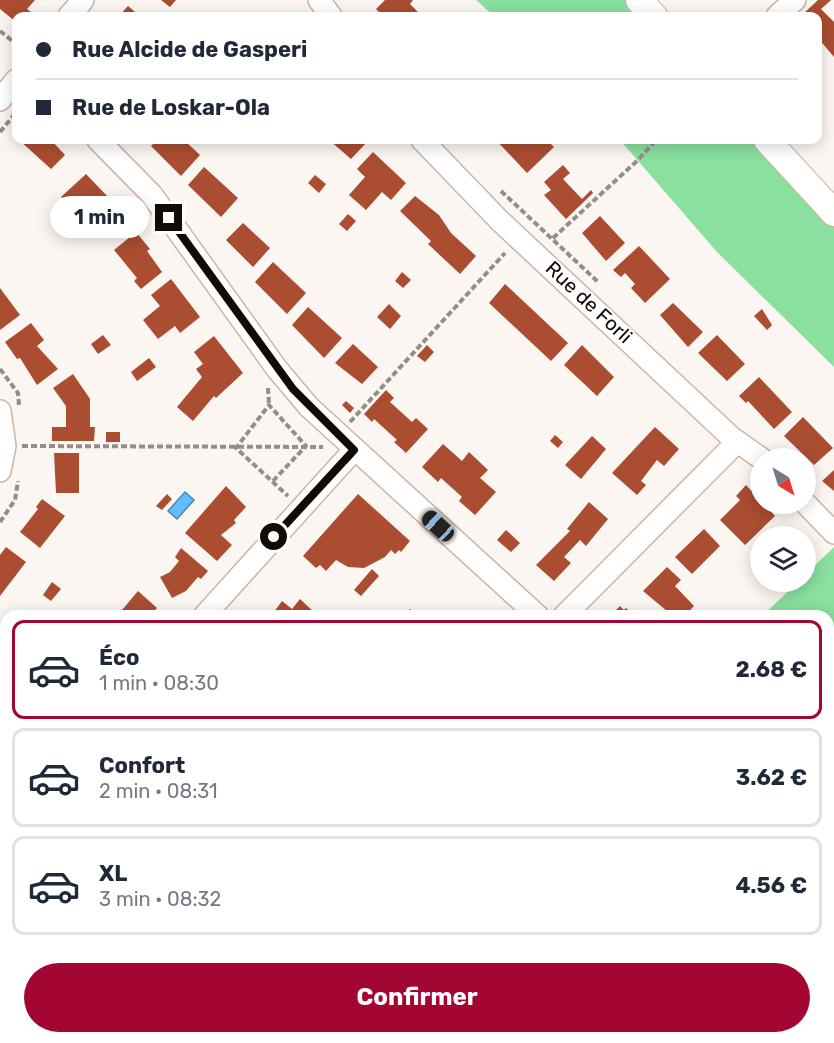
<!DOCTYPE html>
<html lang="fr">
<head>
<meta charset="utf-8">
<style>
	:root { --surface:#fff; --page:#f6f6f7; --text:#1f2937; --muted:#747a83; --line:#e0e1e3; --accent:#a30633 }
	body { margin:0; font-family:Rubik,sans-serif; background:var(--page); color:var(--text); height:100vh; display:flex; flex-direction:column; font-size:22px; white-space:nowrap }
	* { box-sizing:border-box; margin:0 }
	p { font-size:20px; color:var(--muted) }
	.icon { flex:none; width:33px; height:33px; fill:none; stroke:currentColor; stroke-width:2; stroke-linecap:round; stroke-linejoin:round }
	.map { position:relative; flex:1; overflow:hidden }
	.sheet { position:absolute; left:0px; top:610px; width:834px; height:434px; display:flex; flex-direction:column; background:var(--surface); border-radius:18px 18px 0 0; box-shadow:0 3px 15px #0003 }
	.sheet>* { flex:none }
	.top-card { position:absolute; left:12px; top:12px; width:810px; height:132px; border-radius:12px; box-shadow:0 3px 15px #0003; display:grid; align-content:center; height:132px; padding:0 24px; background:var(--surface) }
	.needle { width:39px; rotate:142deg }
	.fabs { position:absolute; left:750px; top:448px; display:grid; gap:12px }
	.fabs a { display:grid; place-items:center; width:66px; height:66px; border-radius:50%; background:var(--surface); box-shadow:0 3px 15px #0003; font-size:30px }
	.end { position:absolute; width:27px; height:27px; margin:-14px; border:8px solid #130a05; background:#fff; box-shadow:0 0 0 3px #fff }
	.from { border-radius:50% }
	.bubble { position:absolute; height:42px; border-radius:21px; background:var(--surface); box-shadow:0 3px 15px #0003; font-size:20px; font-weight:700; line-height:42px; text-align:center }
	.car { position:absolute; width:18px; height:36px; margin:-18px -9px; border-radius:8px; box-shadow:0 0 4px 2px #0007; background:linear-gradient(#222 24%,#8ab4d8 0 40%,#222 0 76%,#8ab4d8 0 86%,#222 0) }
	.top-card b { display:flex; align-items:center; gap:21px; height:57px; font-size:22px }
	.top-card b+b { border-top:2px solid var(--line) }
	.top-card i { width:15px; height:15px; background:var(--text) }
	ul { padding:10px 0 0; list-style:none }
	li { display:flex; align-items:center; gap:18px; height:99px; margin:0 12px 9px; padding:0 12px; border:3px solid var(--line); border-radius:12px }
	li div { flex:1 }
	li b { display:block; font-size:22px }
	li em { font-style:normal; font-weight:700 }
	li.active { border-color:var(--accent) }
	li>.icon { width:54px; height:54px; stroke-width:1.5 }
	.action { display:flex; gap:12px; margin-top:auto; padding:12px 24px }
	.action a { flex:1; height:69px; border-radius:36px; background:var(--accent); color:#fff; font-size:24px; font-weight:700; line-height:69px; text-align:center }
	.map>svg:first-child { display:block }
</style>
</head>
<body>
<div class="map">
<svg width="834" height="1043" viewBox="0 0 834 1043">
	<rect width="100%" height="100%" fill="#fcf6f2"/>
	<path fill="#8ae09f" d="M476,0H639L654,16H494Z
		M620,140H767L834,213V367L717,252Z
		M834,547V819L828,825V616H762L798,582H806V574Z
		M828,900L834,907V1043H383L387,1038H828Z"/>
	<path fill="#61bdff" stroke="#4a87b4" stroke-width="1.5" d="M185,492L194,500L177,519L168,511Z"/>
	<path fill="#aa4d31" d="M0,0H35L27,9L31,12L27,16H16V22L0,9Z
		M161,0H176L170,7Z
		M385,0H413L410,4L422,16H383L376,9Z
		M818,0H831L821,9L834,22V57L818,38V16H801Z
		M128,6L140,16H119Z
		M19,140H51L65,155L51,169Z
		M157,140H184L200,155L181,176L151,146Z
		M329,140H369L351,159Z
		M496,140H547L554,147L527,173Z
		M373,152L406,183L391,200L382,192L366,210L349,195L365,177L357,169Z
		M563,165L570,173L563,179L582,199L591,190L593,193L566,219L544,195L551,190L544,182Z
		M204,167L238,198L221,217L188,185Z
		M86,174L109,198L85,222L61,197Z
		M315,175L326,184L319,193L308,183Z
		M415,196L439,215L451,233L476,256L460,274L428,244L431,241L400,211Z
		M348,214L356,221L347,231L339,224Z
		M600,216L625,243L606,261L582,233Z
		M243,223L270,248L253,267L226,240Z
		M136,232L150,249L147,251L162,272L141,289L134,281L137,278L114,250Z
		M639,246L670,279L645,303L631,288L635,284L625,273L621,277L613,270Z
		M273,262L306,293L287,314L255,282Z
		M402,272L411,280L403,288L395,281Z
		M171,279L200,317L180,333L175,326L158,339L143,320L160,306L151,295Z
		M505,284L568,343L551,361L489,303Z
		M0,288L20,315L0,330Z
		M673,303L703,332L688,347L660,315Z
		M389,304L401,316L390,329L377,317Z
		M308,307L342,338L324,358L292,325Z
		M762,309L772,325L767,330L754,316Z
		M31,323L44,340L37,346L58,369L37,385L20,358L17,359L5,342Z
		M103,335L111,345L98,354L91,344Z
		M717,335L745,364L727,381L698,353Z
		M214,336L243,373L216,398L214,396L193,421L177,407L202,377L196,369L203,364L194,352Z
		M353,344L378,367L362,384L335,363Z
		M427,345L434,352L425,362L417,356Z
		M582,345L614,377L597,396L564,365Z
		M149,358L156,367L137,381L131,372Z
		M73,374L90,399V427H95L94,441H52V427H66V406L53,388Z
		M759,377L792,412L774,429L748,401L746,403L739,396Z
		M386,390L394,398L390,402L412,422L416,418L428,429L406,453L394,442L397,440L374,419L372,422L364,414Z
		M346,401L354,408L350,413L342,405Z
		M803,417L833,448L814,465L784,436Z
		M655,427L679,449L664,466L657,460L641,481L646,485L637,495L612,473Z
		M106,432H120V442H106Z
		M555,435L563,442L558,448L550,441Z
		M592,436L606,449L581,479L565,465Z
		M443,444L462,461L469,452L488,470L480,478L496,492L475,515L459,501L462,497L441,478L438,482L422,467Z
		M54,453H79V493H56Z
		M834,470V491L822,481Z
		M746,485L760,500V504H764L775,516L745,545L720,520L740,500L736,496Z
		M226,486L246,507L234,520L236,523L221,535L232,545L217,561L185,533Z
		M167,494L172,499L162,510L156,506Z
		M358,494L410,541L401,552L399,550L395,554L391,550L385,557L364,568L348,567L336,560L326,571L320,565L316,568L303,556Z
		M42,499L65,516L40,548L20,532L38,509L36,507Z
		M589,502L608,519L586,546L580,540L564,557L571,563L554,581L536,565L570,531L567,529Z
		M704,529L720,546L692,574L675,557Z
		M506,530L520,543L511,552L497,540Z
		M6,547L26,562L0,596V555Z
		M181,548L208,571L201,579L198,577L186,591L172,598L160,577L170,572L179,561L175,557Z
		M667,567L681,580L675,586L694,606L684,616H673L643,591Z
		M372,569L379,576L361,596L354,590Z
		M52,582L61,589L51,601L43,595Z
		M138,591L157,608L150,616H117Z
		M300,599L314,612L310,616H271L282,601L292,609Z
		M620,606L624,610L626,608L635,616H610Z
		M410,609L419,616H403Z
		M834,830V863L828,857V835Z
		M4,1034L6,1038H18L26,1043H0Z"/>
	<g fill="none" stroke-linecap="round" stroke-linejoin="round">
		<g stroke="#d0b3a1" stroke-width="24">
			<path id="minor" d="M319,0L331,16
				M69,16L83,0
				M777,16L795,0
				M0,100L16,80
				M98,140L152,195L277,369L309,407L538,616
				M422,140L500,221L731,437L762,459
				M0,411L5,446L0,471
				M806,504L834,533
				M204,616L354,450
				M564,616L737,442
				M828,649L834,642
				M0,874L6,866
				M0,967L6,971
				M111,1038L119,1043
				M210,1043L213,1038
				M526,1043L529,1038"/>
		</g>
		<g stroke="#d0b3a1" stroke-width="28">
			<path id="major" d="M639,0L654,16
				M767,140L834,213"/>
		</g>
		<path stroke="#948d88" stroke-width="4" stroke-dasharray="6 3" stroke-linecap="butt" d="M0,31L16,44
			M0,132L14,115
			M501,191L598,282
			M553,238L638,160L656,140
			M0,369L18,393L19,405
			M268,388L269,405
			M350,422L505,253
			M22,446L323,447
			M273,481L306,446L269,405L236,448L288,496
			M0,522L15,500L18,481
			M0,942L6,946
			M74,1038L82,1043
			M154,1038L162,1043"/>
		<use href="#minor" stroke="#fff" stroke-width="21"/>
		<use href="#major" stroke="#fff" stroke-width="26"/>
	</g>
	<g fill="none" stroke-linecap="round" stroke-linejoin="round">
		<path stroke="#130a05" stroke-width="8" d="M169,218L293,389L354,450L274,537"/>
	</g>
	<g text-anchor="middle" stroke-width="4.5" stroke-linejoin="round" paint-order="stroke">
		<g font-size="20" fill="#130a05" stroke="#fff">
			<text transform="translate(589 302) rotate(43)" y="7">Rue de Forli</text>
		</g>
	</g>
</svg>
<div class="fabs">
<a><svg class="needle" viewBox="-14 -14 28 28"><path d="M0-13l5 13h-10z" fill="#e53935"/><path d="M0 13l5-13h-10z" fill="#747a83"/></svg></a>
<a><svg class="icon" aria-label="layers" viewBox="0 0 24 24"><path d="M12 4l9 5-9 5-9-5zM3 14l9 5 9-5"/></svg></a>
</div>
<i class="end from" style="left:274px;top:537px"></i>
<i class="end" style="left:169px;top:218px"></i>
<div class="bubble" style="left:50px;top:196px;width:99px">1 min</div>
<i class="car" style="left:438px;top:526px;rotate:312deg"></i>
<div class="top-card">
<b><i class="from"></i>Rue Alcide de Gasperi</b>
<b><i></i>Rue de Loskar-Ola</b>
</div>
<section class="sheet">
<ul>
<li class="active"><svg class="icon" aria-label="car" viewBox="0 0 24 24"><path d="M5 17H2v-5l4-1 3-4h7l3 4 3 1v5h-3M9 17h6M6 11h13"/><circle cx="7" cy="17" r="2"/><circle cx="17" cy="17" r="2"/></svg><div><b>Éco</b><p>1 min · 08:30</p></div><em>2.68 €</em></li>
<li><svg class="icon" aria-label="car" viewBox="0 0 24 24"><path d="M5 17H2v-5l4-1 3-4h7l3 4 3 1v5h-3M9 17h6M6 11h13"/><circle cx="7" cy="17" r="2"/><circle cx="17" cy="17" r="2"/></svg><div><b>Confort</b><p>2 min · 08:31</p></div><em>3.62 €</em></li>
<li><svg class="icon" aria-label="car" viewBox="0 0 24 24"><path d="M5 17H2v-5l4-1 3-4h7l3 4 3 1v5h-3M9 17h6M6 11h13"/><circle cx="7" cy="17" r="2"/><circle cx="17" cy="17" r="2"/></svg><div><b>XL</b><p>3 min · 08:32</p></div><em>4.56 €</em></li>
</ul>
<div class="action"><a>Confirmer</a></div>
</section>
</div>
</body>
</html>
